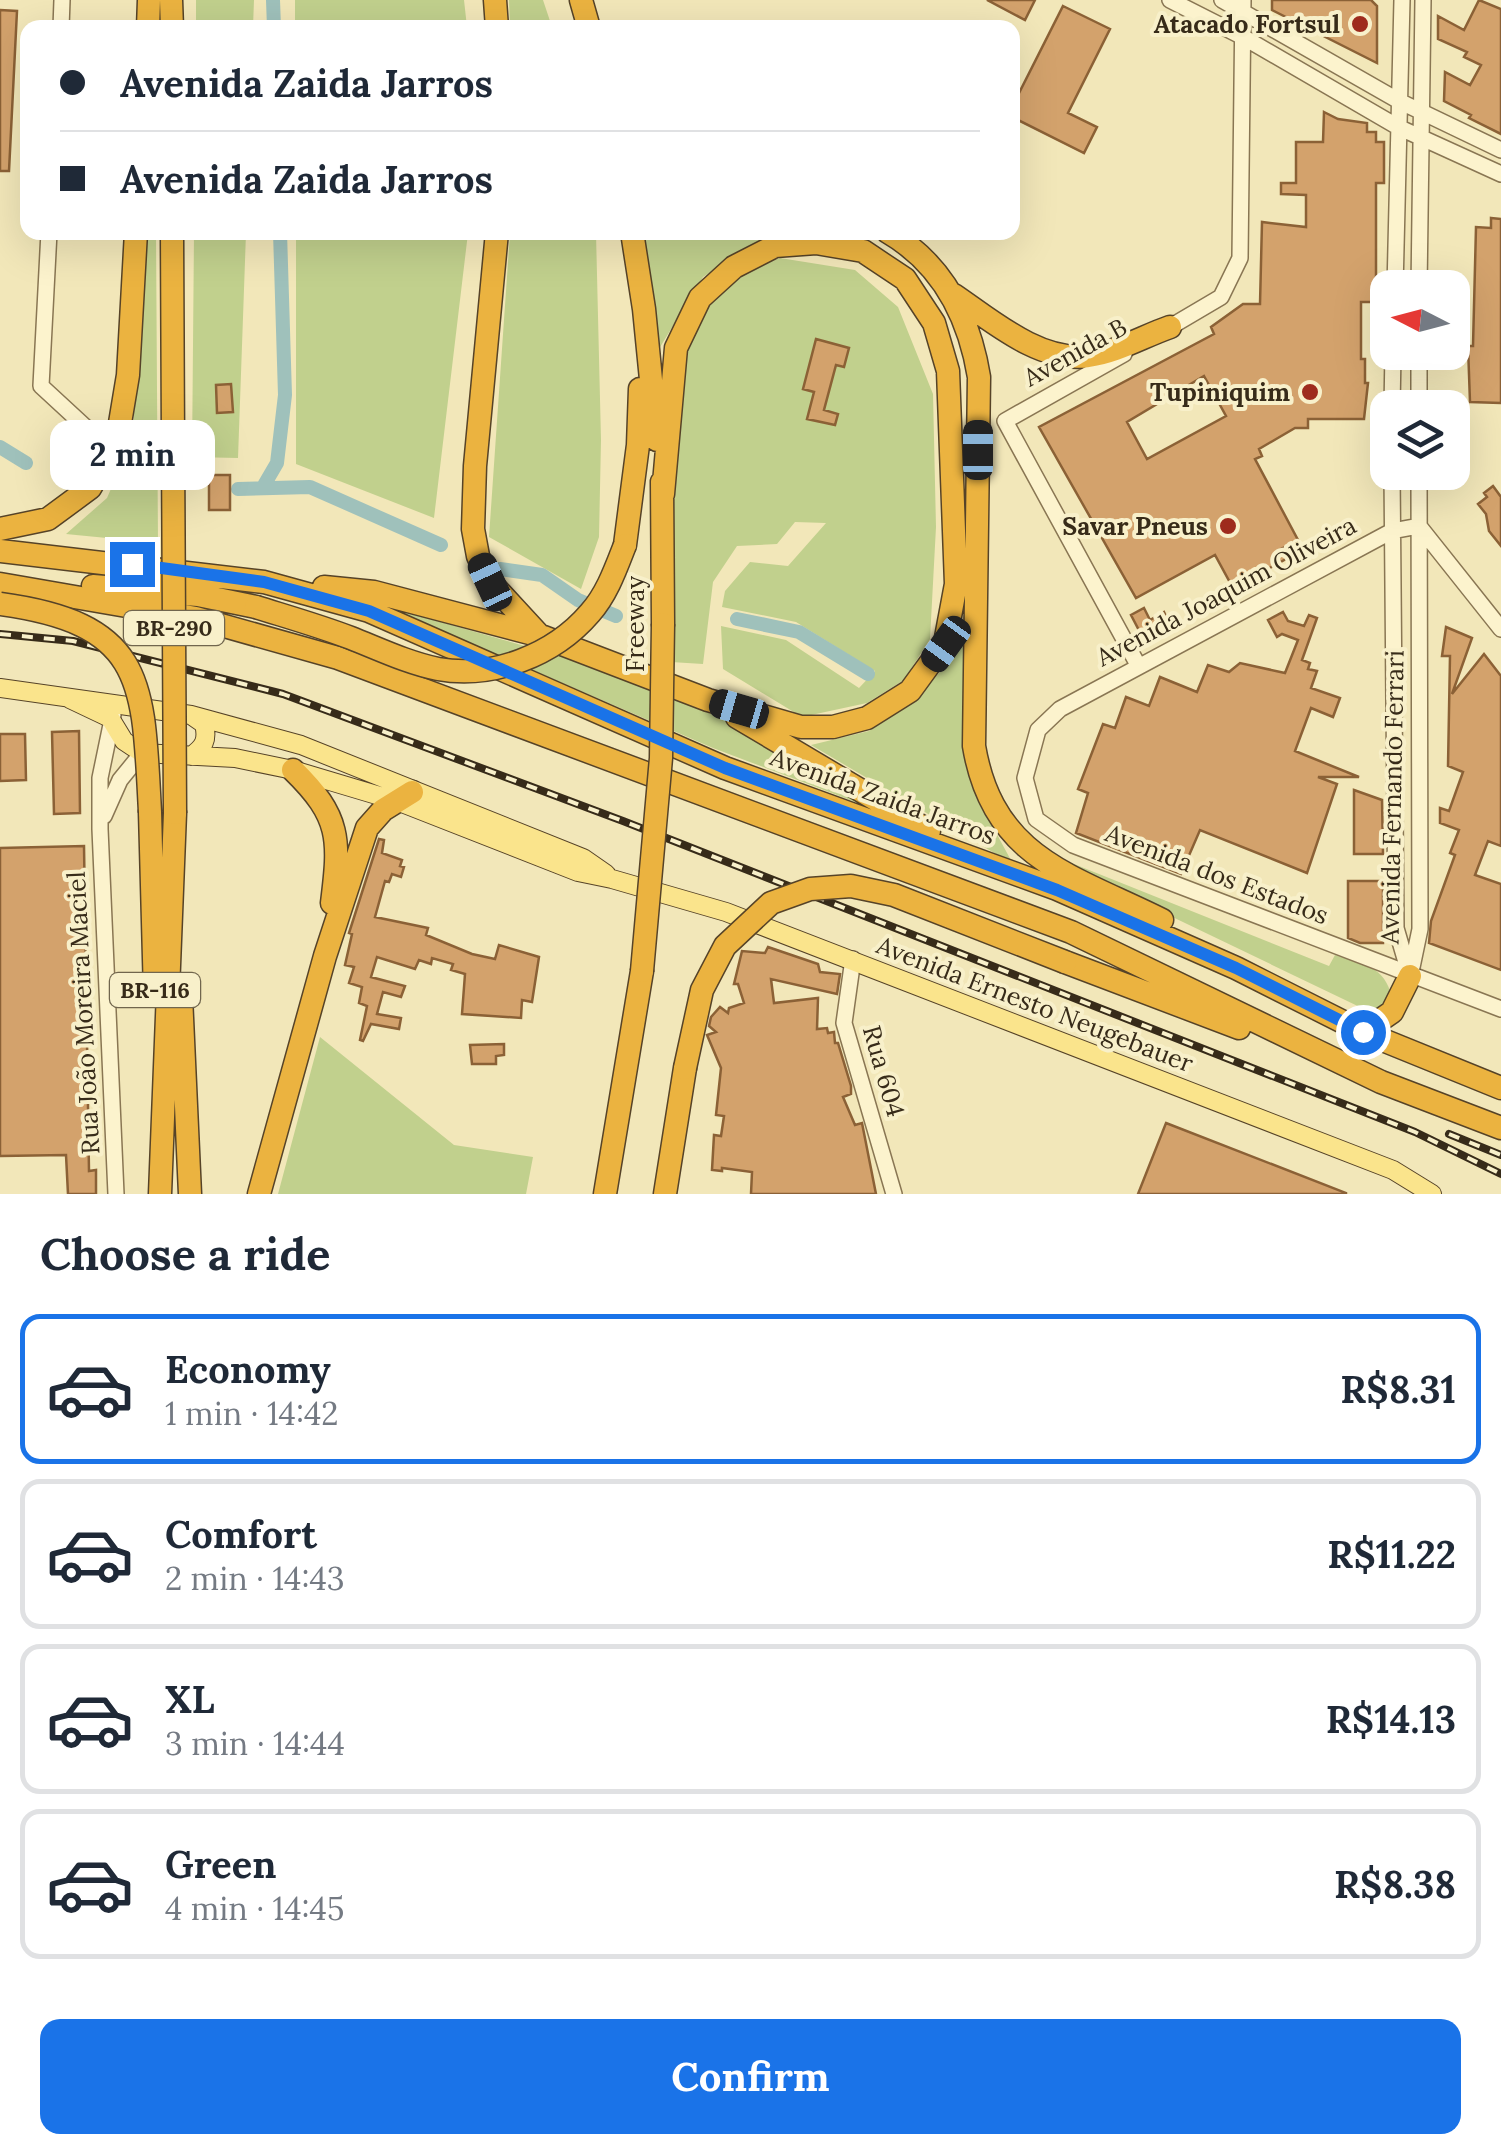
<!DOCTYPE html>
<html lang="en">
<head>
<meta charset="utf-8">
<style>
	:root { --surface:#fff; --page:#f2f2f3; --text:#1f2937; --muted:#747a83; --line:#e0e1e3; --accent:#1a73e8 }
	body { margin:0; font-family:Lora,serif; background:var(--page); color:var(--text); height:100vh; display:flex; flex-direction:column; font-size:38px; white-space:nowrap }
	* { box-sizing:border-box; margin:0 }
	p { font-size:32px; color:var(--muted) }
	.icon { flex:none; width:55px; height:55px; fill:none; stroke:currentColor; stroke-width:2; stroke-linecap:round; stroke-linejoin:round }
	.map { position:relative; height:1194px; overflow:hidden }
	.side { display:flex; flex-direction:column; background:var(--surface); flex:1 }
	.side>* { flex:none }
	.top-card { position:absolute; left:20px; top:20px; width:1000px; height:220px; border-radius:20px; box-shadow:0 10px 40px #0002; display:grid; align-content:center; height:220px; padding:0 40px; background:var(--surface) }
	.needle { width:65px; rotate:276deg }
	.tools { position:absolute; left:1370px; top:270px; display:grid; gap:20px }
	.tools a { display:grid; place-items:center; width:100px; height:100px; border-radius:20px; background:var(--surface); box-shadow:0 10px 40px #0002; font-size:50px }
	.end { position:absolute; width:45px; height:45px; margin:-22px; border:12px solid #1a73e8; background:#fff; box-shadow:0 0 0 5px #fff }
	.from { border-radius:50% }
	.bubble { position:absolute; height:70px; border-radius:20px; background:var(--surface); box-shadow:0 10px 40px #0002; font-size:32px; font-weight:800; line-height:70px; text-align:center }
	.car { position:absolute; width:30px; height:60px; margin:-30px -15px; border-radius:12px; box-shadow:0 0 8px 2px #0007; background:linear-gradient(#222 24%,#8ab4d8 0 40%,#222 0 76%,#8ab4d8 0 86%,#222 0) }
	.top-card b { display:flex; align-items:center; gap:35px; height:95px; font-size:38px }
	.top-card b+b { border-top:2px solid var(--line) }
	.top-card i { width:25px; height:25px; background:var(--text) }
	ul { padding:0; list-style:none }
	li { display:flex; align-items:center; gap:30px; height:150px; margin:0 20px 15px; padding:0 20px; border:5px solid var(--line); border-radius:20px }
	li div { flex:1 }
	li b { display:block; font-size:38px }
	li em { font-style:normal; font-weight:800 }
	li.active { border-color:var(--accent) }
	li>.icon { width:90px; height:90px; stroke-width:1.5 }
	h2 { padding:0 40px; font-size:45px; line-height:120px }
	.action { display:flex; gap:20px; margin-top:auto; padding:20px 40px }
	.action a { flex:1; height:115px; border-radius:20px; background:var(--accent); color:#fff; font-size:40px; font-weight:800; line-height:115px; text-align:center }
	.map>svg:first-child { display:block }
</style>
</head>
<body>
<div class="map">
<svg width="1501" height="1194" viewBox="0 0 1501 1194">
	<rect width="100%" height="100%" fill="#f2e7b9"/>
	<path fill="#c1d08d" d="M196,0H254L253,27H196Z
		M295,0H464L467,27H295Z
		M509,0H543L552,27H510Z
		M147,233H156L158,543L66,534L107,498L132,440Z
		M194,233H246L238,458L192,457Z
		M296,233H468L434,518L296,464Z
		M510,233H596L601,440L599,537L581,589L489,537Z
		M642,233H802L755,243L703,277L657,352Z
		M780,258L855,270L898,307L933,394L936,527L930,639L904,680L867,703L802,717L723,669L721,626L786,640L859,688L875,671L796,622L722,607L725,591L750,562L788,566L826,523L795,522L777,544L737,546L713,582L703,664L671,662V492L683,358L706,305L739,275Z
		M384,606L581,662L736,724L887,814L713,748Z
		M967,607L966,750L981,805L1013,864L811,745L869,731L915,700L957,653Z
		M1064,860L1329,966L1335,955C1363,965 1385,965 1392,998L1383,1009L1366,1010L1062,864Z
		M320,1037L454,1145L533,1157L526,1194H278Z"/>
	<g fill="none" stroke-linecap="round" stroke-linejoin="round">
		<path stroke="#9fc1bb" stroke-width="14" d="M273,0L274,28
			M0,447L26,463
			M263,487L277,463L285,395L280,232
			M238,489L310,487L441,545
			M500,569L542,575L578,600L616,616
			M737,619L799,632L868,674"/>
	</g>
	<path fill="#d3a26c" stroke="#8b6136" stroke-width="2.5" fill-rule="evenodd" d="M987,0H1035L1025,20Z
		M1272,0H1371L1377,6V63L1272,10Z
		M1479,0L1501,9V134L1469,118L1471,115L1444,101L1445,72L1470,85L1481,65L1464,57L1467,52L1438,39V16L1464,30Z
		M1063,6L1110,29L1068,113L1097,127L1084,153L1012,117V107Z
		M0,10L17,11L9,171H0Z
		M1324,112L1338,119L1367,123V132H1376V142H1384V183H1376V302H1361V359H1365V383H1368L1364,419H1308V428H1295L1259,449L1262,456L1255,459L1298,540L1281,549L1286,559L1233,588L1215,555L1136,598L1039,427L1214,334L1211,327L1243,304H1260L1262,222L1306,227V195L1281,194V183H1296V142H1323ZM1204,376L1226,416L1147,459L1127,422Z
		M1491,218L1501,219V403L1470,402L1468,346H1473L1476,227L1491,228Z
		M816,339L849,348L844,367L836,365L824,410L838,414L835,425L807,419L814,392L803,389Z
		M231,384L233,412L217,413L216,385Z
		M209,475H230V510H209Z
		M1493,486L1501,497V546L1489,531L1486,514L1478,504L1487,497L1484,493Z
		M1144,608L1150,620L1164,612L1169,623L1143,638L1131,615Z
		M1283,612L1288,621L1304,626L1309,615L1317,618L1302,660L1310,663L1308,669L1317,671L1311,688L1340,698L1333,717L1311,708L1295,751L1359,777H1318L1337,784L1307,873L1200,830L1181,874L1076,833L1088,793L1078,789L1103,724L1115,728L1126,697L1149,706L1160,677L1197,692L1208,665L1229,672L1240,663L1285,673L1298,640L1282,634L1277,637L1268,620Z
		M1446,627L1472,638L1452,694L1484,654L1501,676V846L1488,841L1475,875L1501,884V970L1429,943L1431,921L1455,855L1450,853L1459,830L1440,823V808L1449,811L1463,772L1448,766L1450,656H1442Z
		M79,731L80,813L54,814L52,732Z
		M0,734H25L26,780L0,781Z
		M1354,790L1382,800L1383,854H1354Z
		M379,839L384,840L382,853L402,860L400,866L404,867L401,877L392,874L389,882L385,881L375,917L428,928L426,935L472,954L495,959L499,945L539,957L532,1002L522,1000L521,1018L462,1014L465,974L451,970L453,964L432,958L431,964L419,960L415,969L377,957L371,977L405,986L401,997L383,992L377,1014L401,1018L399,1029L371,1024L363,1041L360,1040L367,1006L359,1003L362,987L349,983L354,967L345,965L352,934L349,933Z
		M84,846L89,1171L96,1170V1194H68L66,1155L0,1156V848Z
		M1348,881H1383V943H1360L1348,938Z
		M768,947L818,964L820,972L840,974L837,994L771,979L774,1003L818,998L817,1029L827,1028L828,1033L834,1032L835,1043H838L851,1086V1094L843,1097L855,1125L862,1123L876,1194H751L752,1172L722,1168V1171L712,1170L714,1135L721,1136L724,1116L716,1115L721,1068L707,1035L716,1032L709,1026L711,1017L720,1007L728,1013L729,1008L744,1003L738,984H734L742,951L765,953Z
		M504,1044V1055L496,1056V1064H472L470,1045Z
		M1166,1123L1346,1193V1194H1138Z"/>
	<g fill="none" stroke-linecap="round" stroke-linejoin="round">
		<g stroke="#897653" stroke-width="18">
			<path id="minor" d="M1170,0L1243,37L1398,127L1501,174
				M1222,0L1399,101L1501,150
				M61,28L62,0
				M49,232L41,386L93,434L117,441
				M1395,288L1402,0
				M1419,288L1423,0
				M1165,330L1221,297L1240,258L1243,0
				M1124,354L1005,421L1138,665
				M1392,408L1393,352
				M1419,408V352
				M1392,472L1396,928L1410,976
				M1501,629L1419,526L1392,531L1060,709L1038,730L1025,778L1036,819L1073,845L1501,1009
				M113,715L100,778V829L116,1194
				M104,816L120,780L142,753
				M853,959L844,1023L894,1194
				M1411,972L1420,929L1419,472"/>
		</g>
		<g stroke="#564328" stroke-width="20">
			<path id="major" d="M0,688L191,715L301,745L583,858L606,874
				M70,699L110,718L124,741L142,753L235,758L293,770L397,801L578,872L612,879L726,912L1393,1170L1432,1194
				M191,756C204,747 208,740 204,724L191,715"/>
		</g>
		<g stroke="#564328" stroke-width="25">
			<path id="highway" d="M171,0L172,28
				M495,0L497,28
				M581,0L589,28
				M148,28L149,0
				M172,232L173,444
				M497,232L475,466L473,529L478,556L490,582L538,634
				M632,232L644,309L657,440
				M888,232C943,264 969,316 979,377L974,746C993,859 1072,875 1162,920
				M954,295C991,320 1040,363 1088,356C1115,353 1144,336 1170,327
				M662,482L663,624
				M0,529L48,519L90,488L117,441L128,375L136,232
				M625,545L638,445L640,389
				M0,551L264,582L369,611L725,768L1057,889L1236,968L1363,1032L1501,1088
				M0,584L196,618L338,658L1071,932L1381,1082L1501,1128
				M93,586L198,595L256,607
				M324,587L374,592L541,636L708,700L801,727H833L867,718L910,691L945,643L956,584L948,371L934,323L905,279L863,251L816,243L775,246L734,267L700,298L676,348L663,494
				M737,717L929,831
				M293,770C341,817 340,839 332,903
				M150,812L155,995
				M1065,962L1239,1028
				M181,996L190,1194
				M1363,1032L1392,1012L1410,976
				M160,1194L175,813
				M259,1194L325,956L367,828L383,810L412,792
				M605,1194L642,971
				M665,1194L685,1068"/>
		</g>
		<use href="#minor" stroke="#fcf3cd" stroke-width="15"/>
		<use href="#major" stroke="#fae48c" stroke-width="18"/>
		<use href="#highway" stroke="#ebb340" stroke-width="22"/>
		<g stroke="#372b19" stroke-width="8">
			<path id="rail" d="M0,634L73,641L283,694L623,821L1415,1132L1501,1174
				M1449,1134L1501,1155"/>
		</g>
		<use href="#rail" stroke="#f8f0ca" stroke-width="4" stroke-dasharray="11" stroke-linecap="butt"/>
		<g stroke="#564328" stroke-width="25" stroke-linecap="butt">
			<path id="highway-bridge" d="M173,444L175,813
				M0,604C147,624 143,683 150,812
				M256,607C288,617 320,626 351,638C379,649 408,663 438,669C493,679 554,655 590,613C607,594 616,568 625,545
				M642,971L661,758L663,624
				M685,1068L702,990L725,946L771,903L810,889L851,886L894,895L1065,962"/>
		</g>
		<use href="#highway-bridge" stroke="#ebb340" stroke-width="22"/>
	</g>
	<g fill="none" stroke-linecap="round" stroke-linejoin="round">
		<path stroke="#1a73e8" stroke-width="12" d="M132,564L264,582L369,611L725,768L1057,890L1236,968L1363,1032"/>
	</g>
	<g fill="#9e2b1d" stroke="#f8f0ca" stroke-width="4">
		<circle cx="1360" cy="24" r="10"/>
		<circle cx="1310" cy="392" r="10"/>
		<circle cx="1228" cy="526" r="10"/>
	</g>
	<g text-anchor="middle" stroke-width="8" stroke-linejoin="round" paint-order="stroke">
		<g fill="#f8f0ca" stroke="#71664e" stroke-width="2.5">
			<rect x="124" y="611" width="100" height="34" rx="8"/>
			<rect x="110" y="973" width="90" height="34" rx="8"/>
		</g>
		<g font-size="22" font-weight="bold" fill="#372b19">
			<text x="174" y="636">BR-290</text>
			<text x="155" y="998">BR-116</text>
		</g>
		<g font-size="25" font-weight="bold" fill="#372b19" stroke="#f8f0ca" text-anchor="end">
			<text x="1340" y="33">Atacado Fortsul</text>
			<text x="1290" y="401">Tupiniquim</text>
			<text x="1208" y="535">Savar Pneus</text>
		</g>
		<g font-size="25" fill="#372b19" stroke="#f8f0ca">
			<text transform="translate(1075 352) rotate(-29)" y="9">Avenida B</text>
			<text transform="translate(1226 591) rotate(-28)" y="9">Avenida Joaquim Oliveira</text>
			<text transform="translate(635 624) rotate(-90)" y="9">Freeway</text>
			<text transform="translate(883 796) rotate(20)" y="9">Avenida Zaida Jarros</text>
			<text transform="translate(1392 797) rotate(-89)" y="9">Avenida Fernando Ferrari</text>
			<text transform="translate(1217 874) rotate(21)" y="9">Avenida dos Estados</text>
			<text transform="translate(1035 1004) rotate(21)" y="9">Avenida Ernesto Neugebauer</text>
			<text transform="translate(83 1013) rotate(-93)" y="9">Rua João Moreira Maciel</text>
			<text transform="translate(884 1071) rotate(74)" y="9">Rua 604</text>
		</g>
	</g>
</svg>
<div class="tools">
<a><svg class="needle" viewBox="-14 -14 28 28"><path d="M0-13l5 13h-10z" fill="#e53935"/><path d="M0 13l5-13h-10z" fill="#747a83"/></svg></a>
<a><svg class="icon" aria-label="layers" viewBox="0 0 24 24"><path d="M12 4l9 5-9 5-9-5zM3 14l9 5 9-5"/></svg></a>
</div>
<i class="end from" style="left:1363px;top:1032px"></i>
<i class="end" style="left:132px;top:564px"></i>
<div class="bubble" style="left:50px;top:420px;width:165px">2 min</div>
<i class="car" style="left:978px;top:450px;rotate:0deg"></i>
<i class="car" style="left:490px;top:582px;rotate:335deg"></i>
<i class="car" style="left:946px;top:644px;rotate:216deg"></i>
<i class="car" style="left:739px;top:709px;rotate:286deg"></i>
<div class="top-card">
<b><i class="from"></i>Avenida Zaida Jarros</b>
<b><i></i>Avenida Zaida Jarros</b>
</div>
</div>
<section class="side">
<h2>Choose a ride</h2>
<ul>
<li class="active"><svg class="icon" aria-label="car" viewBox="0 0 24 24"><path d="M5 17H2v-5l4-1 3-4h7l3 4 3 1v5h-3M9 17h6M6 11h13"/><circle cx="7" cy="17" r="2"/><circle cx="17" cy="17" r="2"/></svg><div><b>Economy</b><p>1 min · 14:42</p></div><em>R$8.31</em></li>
<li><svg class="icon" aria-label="car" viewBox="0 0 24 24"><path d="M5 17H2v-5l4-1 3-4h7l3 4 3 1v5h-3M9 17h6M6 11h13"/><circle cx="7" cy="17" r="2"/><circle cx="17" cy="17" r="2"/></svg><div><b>Comfort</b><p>2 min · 14:43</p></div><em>R$11.22</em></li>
<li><svg class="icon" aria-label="car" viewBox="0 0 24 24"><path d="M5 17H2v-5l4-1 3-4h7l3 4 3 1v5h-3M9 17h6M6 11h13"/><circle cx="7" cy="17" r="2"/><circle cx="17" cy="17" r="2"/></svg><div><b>XL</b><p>3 min · 14:44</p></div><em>R$14.13</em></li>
<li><svg class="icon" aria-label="car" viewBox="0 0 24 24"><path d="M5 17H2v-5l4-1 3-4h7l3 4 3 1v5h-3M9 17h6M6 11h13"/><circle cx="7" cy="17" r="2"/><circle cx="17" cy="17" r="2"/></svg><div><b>Green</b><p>4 min · 14:45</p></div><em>R$8.38</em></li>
</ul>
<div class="action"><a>Confirm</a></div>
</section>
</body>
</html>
